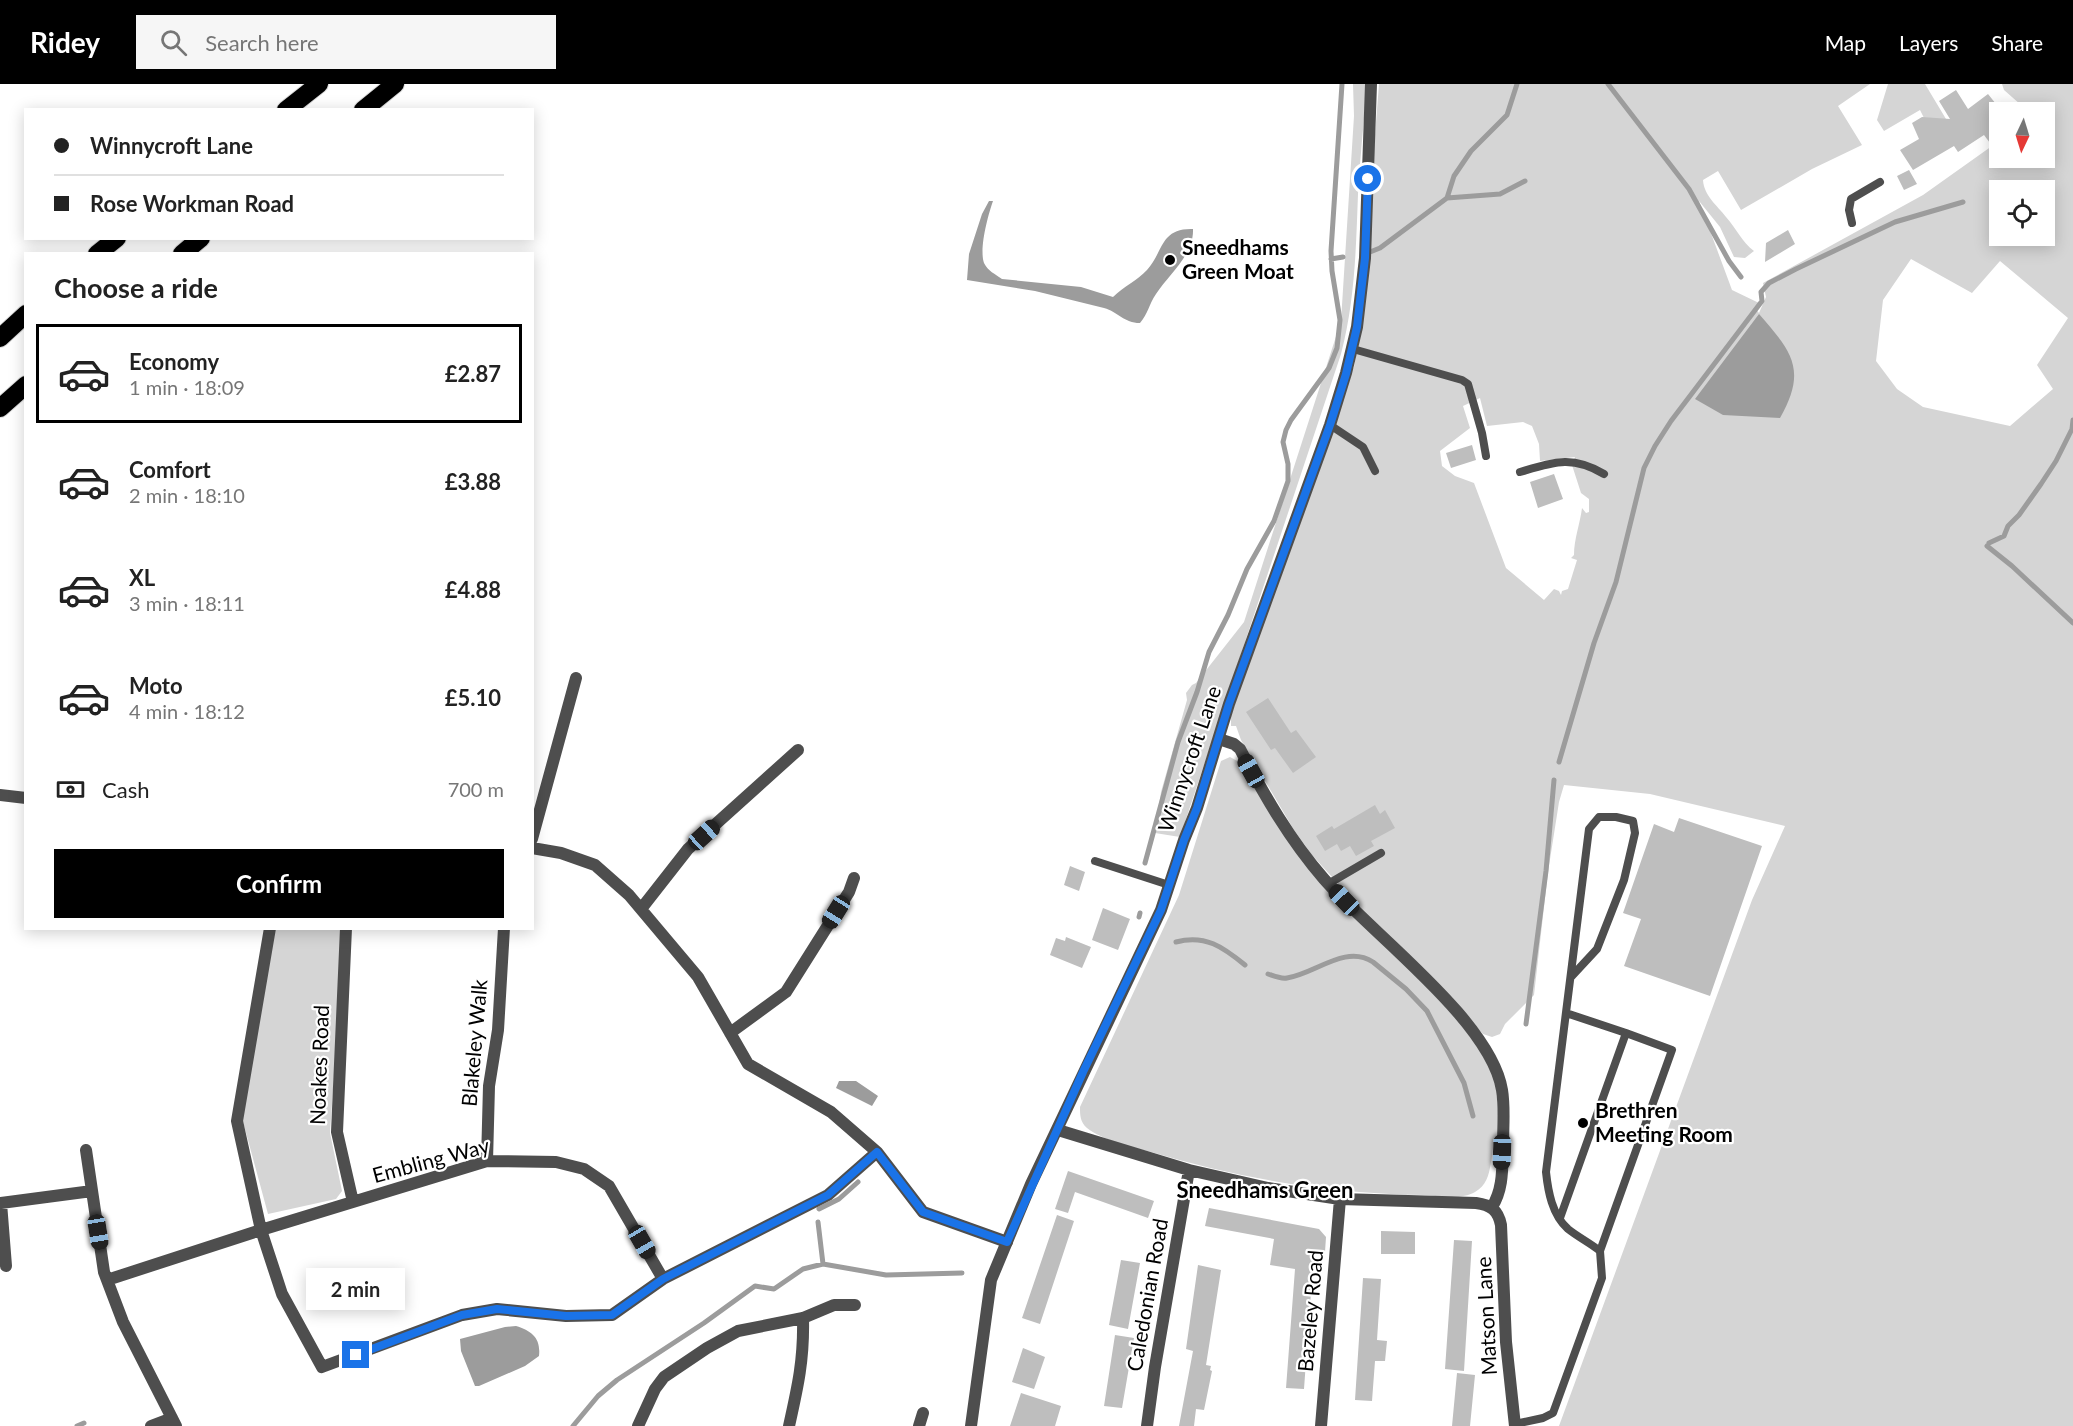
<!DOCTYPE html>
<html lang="en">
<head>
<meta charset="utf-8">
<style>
	:root { --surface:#fff; --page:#f6f6f6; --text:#222; --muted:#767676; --line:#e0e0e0; --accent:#000 }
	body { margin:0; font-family:Lato,sans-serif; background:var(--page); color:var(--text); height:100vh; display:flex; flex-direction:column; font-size:22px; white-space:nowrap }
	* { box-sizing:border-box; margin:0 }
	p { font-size:20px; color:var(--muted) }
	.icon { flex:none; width:33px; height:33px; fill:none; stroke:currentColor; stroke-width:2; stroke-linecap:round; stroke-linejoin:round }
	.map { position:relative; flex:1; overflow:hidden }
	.sheet { position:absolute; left:24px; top:168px; width:510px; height:678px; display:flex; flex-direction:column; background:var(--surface); border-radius:0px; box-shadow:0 3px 15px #0003 }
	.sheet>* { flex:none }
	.top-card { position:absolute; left:24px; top:24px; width:510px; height:132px; border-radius:0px; box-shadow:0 3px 15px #0003; display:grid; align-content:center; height:132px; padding:0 30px; background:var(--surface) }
	.needle { width:39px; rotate:184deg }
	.tools { position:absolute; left:1989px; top:18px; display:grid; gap:12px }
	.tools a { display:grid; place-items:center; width:66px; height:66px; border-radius:0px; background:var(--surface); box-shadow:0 3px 15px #0003; font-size:30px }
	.end { position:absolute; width:27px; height:27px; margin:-14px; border:8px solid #1a73e8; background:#fff; box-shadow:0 0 0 3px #fff }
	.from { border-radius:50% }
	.bubble { position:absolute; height:42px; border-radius:0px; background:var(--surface); box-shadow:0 3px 15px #0003; font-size:20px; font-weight:700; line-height:42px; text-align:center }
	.car { position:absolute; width:18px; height:36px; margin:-18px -9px; border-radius:8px; box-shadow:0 0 4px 2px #0007; background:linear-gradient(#222 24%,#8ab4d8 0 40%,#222 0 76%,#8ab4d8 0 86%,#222 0) }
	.top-card b { display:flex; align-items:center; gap:21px; height:57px; font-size:22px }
	.top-card b+b { border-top:2px solid var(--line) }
	.top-card i { width:15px; height:15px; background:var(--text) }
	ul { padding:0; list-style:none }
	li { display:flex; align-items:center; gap:18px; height:99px; margin:0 12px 9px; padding:0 18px; border:3px solid transparent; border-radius:0px }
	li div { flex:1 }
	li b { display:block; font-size:22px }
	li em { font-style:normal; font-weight:700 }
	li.on { border-color:var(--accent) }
	li>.icon { width:54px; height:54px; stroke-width:1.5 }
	h2 { padding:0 30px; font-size:27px; line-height:72px }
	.pay { display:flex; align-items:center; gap:15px; height:66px; padding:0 30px; font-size:22px }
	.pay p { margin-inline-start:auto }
	.primary-button { display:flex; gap:12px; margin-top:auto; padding:12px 30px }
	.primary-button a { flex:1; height:69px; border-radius:0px; background:var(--accent); color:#fff; font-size:24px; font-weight:700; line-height:69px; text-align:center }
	header { display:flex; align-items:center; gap:36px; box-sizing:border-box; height:84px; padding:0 30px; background:var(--accent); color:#fff }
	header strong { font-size:28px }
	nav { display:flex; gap:33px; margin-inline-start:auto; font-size:21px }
	.search { width:420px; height:54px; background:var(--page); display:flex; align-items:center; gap:15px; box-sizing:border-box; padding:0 21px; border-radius:0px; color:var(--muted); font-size:22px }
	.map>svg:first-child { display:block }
</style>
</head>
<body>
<header>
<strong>Ridey</strong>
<div class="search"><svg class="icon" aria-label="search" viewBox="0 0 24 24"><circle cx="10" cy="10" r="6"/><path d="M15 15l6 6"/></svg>Search here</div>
<nav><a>Map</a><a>Layers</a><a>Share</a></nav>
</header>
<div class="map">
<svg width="2073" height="1342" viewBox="0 0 2073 1342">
	<rect width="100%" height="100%" fill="#fff"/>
	<path fill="#d5d5d5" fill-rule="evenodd" d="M1353,0H1367C1364,37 1360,73 1358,110C1356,164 1355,217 1341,270L1180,753L1155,749L1161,708L1187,616L1186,609L1192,601L1196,599L1244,538L1341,237L1354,32Z
		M1379,0H1870L1838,22L1862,61L1812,85L1741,126L1718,87L1703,96C1704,112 1717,121 1726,133C1736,144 1742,158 1754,167L1745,174L1734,173L1720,143L1699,117L1732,206L1759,219L1755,224L1759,229L1766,213L1763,199L1923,111L1999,57L2000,74H2044V28H2029L2004,6L2002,0H2073V1342H1559L1752,816L1785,742L1650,710L1564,701L1559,718L1548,788L1534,911L1505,940L1500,950L1492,953L1483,950L1361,825L1312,771L1294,746L1241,656L1236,642H1231V631L1350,290L1354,283L1359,255ZM2000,106H2044V152H2000ZM1911,175L1972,209L2000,177L2068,234L2037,281L2053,305L2010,342L1923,323L1897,305L1876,277L1883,216ZM1480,314L1487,342L1523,338L1532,342L1539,360L1540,377L1575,373L1572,381L1581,409L1589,415V428L1586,429L1582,424C1580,440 1574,455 1574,471L1571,474L1577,476L1568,505L1562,507L1561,511L1559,507L1554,505L1544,516L1506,484L1474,399L1455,392L1442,382L1440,367L1470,344L1463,322Z
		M1888,0H1925L1949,40L1928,42L1920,26L1884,47L1877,36Z
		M1230,673L1239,678L1264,718L1371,846L1457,935L1482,968L1496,999L1499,1047C1487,1065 1497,1096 1475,1108C1462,1116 1440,1112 1425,1111C1332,1110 1241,1095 1151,1068C1132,1063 1102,1056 1087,1044C1080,1038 1080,1031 1080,1023L1179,811L1221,677Z
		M275,845H344L330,1049L342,1107L336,1115L268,1130L242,1034Z"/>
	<path fill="#9c9c9c" d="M989,117H993C988,131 979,165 984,179C988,187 995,190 1002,195L1081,203L1113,213C1124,202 1137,197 1147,186C1164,167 1160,144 1193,145C1194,171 1169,190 1156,210C1149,220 1148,230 1140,239C1124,239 1118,228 1104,224L1035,207L967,196L969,170L982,130Z
		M1759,230C1791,267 1808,285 1780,334L1723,331L1695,315Z
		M839,997H856L878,1012L872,1022L836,1004Z
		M516,1242C532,1247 541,1254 539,1272L525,1282L479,1302H475L461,1267L460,1255L505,1243Z"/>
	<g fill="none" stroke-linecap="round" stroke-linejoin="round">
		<path stroke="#9c9c9c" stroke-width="5" d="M1608,0L1689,105L1729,177L1741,193
			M1447,114L1454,92L1471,67L1507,31L1517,0
			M1370,168L1380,164L1447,114L1500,110L1525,97
			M1331,175L1343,173
			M1989,459L2004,452L2008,442L2019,431L2041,400L2056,377L2072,345L2073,336
			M1987,462L2012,482L2073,539
			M1559,678L1594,559L1616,498L1644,384L1655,362L1671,337L1762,217L1761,208L1769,199L1796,185L1895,138L1963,118
			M1145,779L1178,658L1197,608L1209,568L1228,531L1247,485L1274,437L1288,397V380L1283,358L1286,346L1291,336L1329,284L1337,264L1340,236L1332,187L1331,167L1342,0
			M1139,833L1140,829
			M1176,858C1205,850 1223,863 1245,881
			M1268,890C1274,892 1280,895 1287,894C1315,890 1345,860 1373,878L1406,905L1427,927L1464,999L1473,1032
			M1526,940L1546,787L1554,696
			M819,1125L839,1115L858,1098
			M818,1138L823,1180
			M77,1342L84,1339
			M573,1342L598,1312L617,1296L704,1239L755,1202L774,1205L803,1185L823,1180L886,1191L962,1189"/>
	</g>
	<path fill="#bebebe" d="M1956,6L1968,25L1988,10L2000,25V52L1990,59L1984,51L1958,68L1954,62L1913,86L1900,66L1919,55L1912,39L1922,33L1950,35L1939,17Z
		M1909,86L1917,100L1904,106L1897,92Z
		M1788,146L1795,160L1765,178L1766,159Z
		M1472,361L1476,376L1451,384L1446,369Z
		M1554,390L1563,415L1538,424L1530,398Z
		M1268,614L1291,649L1296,646L1316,673L1293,689L1275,664L1271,666L1246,628Z
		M1375,721L1380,730L1385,726L1395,744L1371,757L1374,762L1356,772L1350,762L1341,767L1337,760L1325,767L1316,752L1332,742L1334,745Z
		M1679,734L1762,762L1710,912L1624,882L1641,835L1623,829L1654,740L1674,748Z
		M1070,782L1085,788L1079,807L1064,801Z
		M1103,824L1130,835L1118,866L1092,856Z
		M1066,853L1091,863L1082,884L1050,871L1056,854L1065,857Z
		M1068,1087L1154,1117L1148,1134L1075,1108L1068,1129L1055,1125Z
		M1209,1124L1319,1145L1326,1153L1325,1168L1314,1167L1304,1305L1286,1304L1295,1185L1270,1181L1274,1155L1205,1142Z
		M1057,1131L1074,1137L1040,1240L1022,1234Z
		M1381,1147L1415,1148V1170H1381Z
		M1454,1156L1472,1157L1464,1287L1445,1285Z
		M1121,1176L1140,1179L1128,1245L1109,1241Z
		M1198,1181L1221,1186L1206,1281L1211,1282L1210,1286L1212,1287L1204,1326L1196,1325L1194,1342H1179L1193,1267L1186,1265Z
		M1363,1194L1381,1195L1377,1256L1387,1257L1385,1277H1375L1372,1317L1355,1316Z
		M1115,1251L1134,1254L1122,1324L1104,1322Z
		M1023,1264L1045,1273L1034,1305L1012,1298Z
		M1457,1289L1475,1291L1470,1342H1452Z
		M1021,1309L1061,1322L1055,1342H1010Z"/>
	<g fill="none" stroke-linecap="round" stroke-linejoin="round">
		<g stroke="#dbdbdb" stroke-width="20">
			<path id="motorway" d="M286,26L319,0
				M363,26L395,0
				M97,170L117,154
				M182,170L201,154
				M0,254L26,230
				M0,324L26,301"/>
		</g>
		<path stroke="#4e4e4e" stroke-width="8" d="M1852,139L1849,126L1851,115L1880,98
			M1353,265L1462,296L1468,300L1482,349L1486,372
			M1330,341L1363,363L1375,387
			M1520,388C1554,378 1572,371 1604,390
			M1095,777L1169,801
			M1328,800L1381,769
			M1560,1134L1626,949L1566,929
			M1600,1167L1672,966L1626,949
			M1515,1340L1543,1334L1553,1329L1602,1194L1600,1167C1590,1159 1578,1153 1568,1145C1552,1131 1548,1107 1546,1088L1589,745L1599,733H1616L1633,737L1635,749L1624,796L1597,865L1571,893"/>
		<path stroke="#4e4e4e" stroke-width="12" d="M1219,655L1234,660L1240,665C1264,711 1290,756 1324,795C1371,849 1491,937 1502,1006C1505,1024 1503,1043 1503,1061C1502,1082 1504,1104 1492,1123
			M0,711L26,714
			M532,755L576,594
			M532,764L561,769L595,781L629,811L698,893L748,980L831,1028L877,1068L923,1128L1007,1158
			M641,825L688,765L798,666
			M270,844L237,1037L261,1146L282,1210L322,1283L462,1231L497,1225L566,1232L612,1231L663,1195L828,1111L877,1068
			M346,844L337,1048L353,1118
			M730,949L786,908L849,808L854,794
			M1058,1046L1189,1086L1268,1104L1340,1115L1476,1119C1491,1121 1498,1126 1501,1141L1506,1258L1515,1342
			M86,1066L104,1188L123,1238L176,1342
			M487,1077L489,1002L498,946L504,844
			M6,1182L1,1119L92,1107
			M107,1196L261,1146L487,1077L556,1078L584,1085L609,1102L663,1195
			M151,1342L172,1334
			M638,1342L655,1305L664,1293L707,1264L738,1247L803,1234L834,1221H855
			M789,1342C798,1302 804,1275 803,1234
			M919,1342L923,1329
			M1147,1342L1155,1283L1189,1086
			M1321,1342L1340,1115"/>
		<path stroke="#4e4e4e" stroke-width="12" d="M971,1342L991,1196L1031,1100L1161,826L1184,756L1197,724L1229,620L1330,341L1346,289L1357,243L1365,174L1371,0"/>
		<use href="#motorway" stroke="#000" stroke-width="18"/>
	</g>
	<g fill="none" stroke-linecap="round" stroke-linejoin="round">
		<path stroke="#1a73e8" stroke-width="8" d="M356,1271L462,1231L497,1225L566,1232L612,1231L663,1195L828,1111L877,1068L923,1128L1007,1158L1083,988L1161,826L1184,756L1197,724L1229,620L1330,341L1346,290L1357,243L1365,174L1368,95"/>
	</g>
	<g fill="#000" stroke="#fff" stroke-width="2">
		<circle cx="1170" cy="176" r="6"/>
		<circle cx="1583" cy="1039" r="6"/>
	</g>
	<g text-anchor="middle" stroke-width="4.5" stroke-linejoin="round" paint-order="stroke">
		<g font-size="21" font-weight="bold" fill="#000" stroke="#fff" text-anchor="start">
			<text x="1182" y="171">Sneedhams<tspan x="1182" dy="24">Green Moat</tspan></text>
			<text x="1595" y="1034">Brethren<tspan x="1595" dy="24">Meeting Room</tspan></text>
		</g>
		<g font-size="21" fill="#000" stroke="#fff">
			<text transform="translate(1190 675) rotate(-71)" y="7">Winnycroft Lane</text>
			<text transform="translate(475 959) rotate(-85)" y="7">Blakeley Walk</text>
			<text transform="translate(320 981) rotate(-88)" y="7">Noakes Road</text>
			<text transform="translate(431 1077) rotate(-15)" y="7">Embling Way</text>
			<text transform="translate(1148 1211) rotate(-80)" y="7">Caledonian Road</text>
			<text transform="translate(1311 1227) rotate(-85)" y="7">Bazeley Road</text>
			<text transform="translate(1487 1232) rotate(-93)" y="7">Matson Lane</text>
		</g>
		<g font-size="22" font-weight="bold" fill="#000" stroke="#fff">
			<text x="1265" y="1114">Sneedhams Green</text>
		</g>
	</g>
</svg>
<div class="tools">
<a><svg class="needle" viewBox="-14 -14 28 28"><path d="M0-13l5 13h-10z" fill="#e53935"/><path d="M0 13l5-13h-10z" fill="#767676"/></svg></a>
<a><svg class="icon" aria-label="locate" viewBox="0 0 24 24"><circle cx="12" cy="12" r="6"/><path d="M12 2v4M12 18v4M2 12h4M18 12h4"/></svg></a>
</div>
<i class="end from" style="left:1368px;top:95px"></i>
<i class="end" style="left:356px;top:1271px"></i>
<div class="bubble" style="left:306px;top:1184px;width:99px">2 min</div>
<i class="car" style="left:1251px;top:687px;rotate:331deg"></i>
<i class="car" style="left:704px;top:751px;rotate:48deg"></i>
<i class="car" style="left:1344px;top:816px;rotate:316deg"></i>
<i class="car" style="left:836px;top:828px;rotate:212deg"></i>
<i class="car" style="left:1502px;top:1068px;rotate:182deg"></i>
<i class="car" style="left:98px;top:1148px;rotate:171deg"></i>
<i class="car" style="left:642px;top:1158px;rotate:150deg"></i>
<div class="top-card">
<b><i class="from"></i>Winnycroft Lane</b>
<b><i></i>Rose Workman Road</b>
</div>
<section class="sheet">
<h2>Choose a ride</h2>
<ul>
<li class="on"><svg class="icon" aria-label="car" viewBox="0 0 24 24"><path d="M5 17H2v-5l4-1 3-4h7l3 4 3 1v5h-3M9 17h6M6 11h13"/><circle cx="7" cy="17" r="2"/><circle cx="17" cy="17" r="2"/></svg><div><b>Economy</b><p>1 min · 18:09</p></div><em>£2.87</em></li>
<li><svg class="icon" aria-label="car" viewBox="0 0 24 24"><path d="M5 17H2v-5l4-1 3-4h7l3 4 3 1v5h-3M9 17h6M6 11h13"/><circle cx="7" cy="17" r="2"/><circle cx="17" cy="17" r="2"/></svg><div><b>Comfort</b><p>2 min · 18:10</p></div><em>£3.88</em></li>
<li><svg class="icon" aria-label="car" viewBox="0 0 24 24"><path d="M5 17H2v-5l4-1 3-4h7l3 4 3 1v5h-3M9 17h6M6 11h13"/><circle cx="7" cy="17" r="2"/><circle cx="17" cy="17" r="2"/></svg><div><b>XL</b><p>3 min · 18:11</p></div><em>£4.88</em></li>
<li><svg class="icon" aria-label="car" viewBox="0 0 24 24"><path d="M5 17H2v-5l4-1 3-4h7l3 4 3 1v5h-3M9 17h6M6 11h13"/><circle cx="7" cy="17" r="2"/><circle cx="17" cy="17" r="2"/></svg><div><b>Moto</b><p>4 min · 18:12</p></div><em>£5.10</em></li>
</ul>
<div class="pay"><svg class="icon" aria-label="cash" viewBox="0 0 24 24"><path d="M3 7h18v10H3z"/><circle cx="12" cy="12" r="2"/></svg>Cash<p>700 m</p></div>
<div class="primary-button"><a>Confirm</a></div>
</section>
</div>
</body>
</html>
